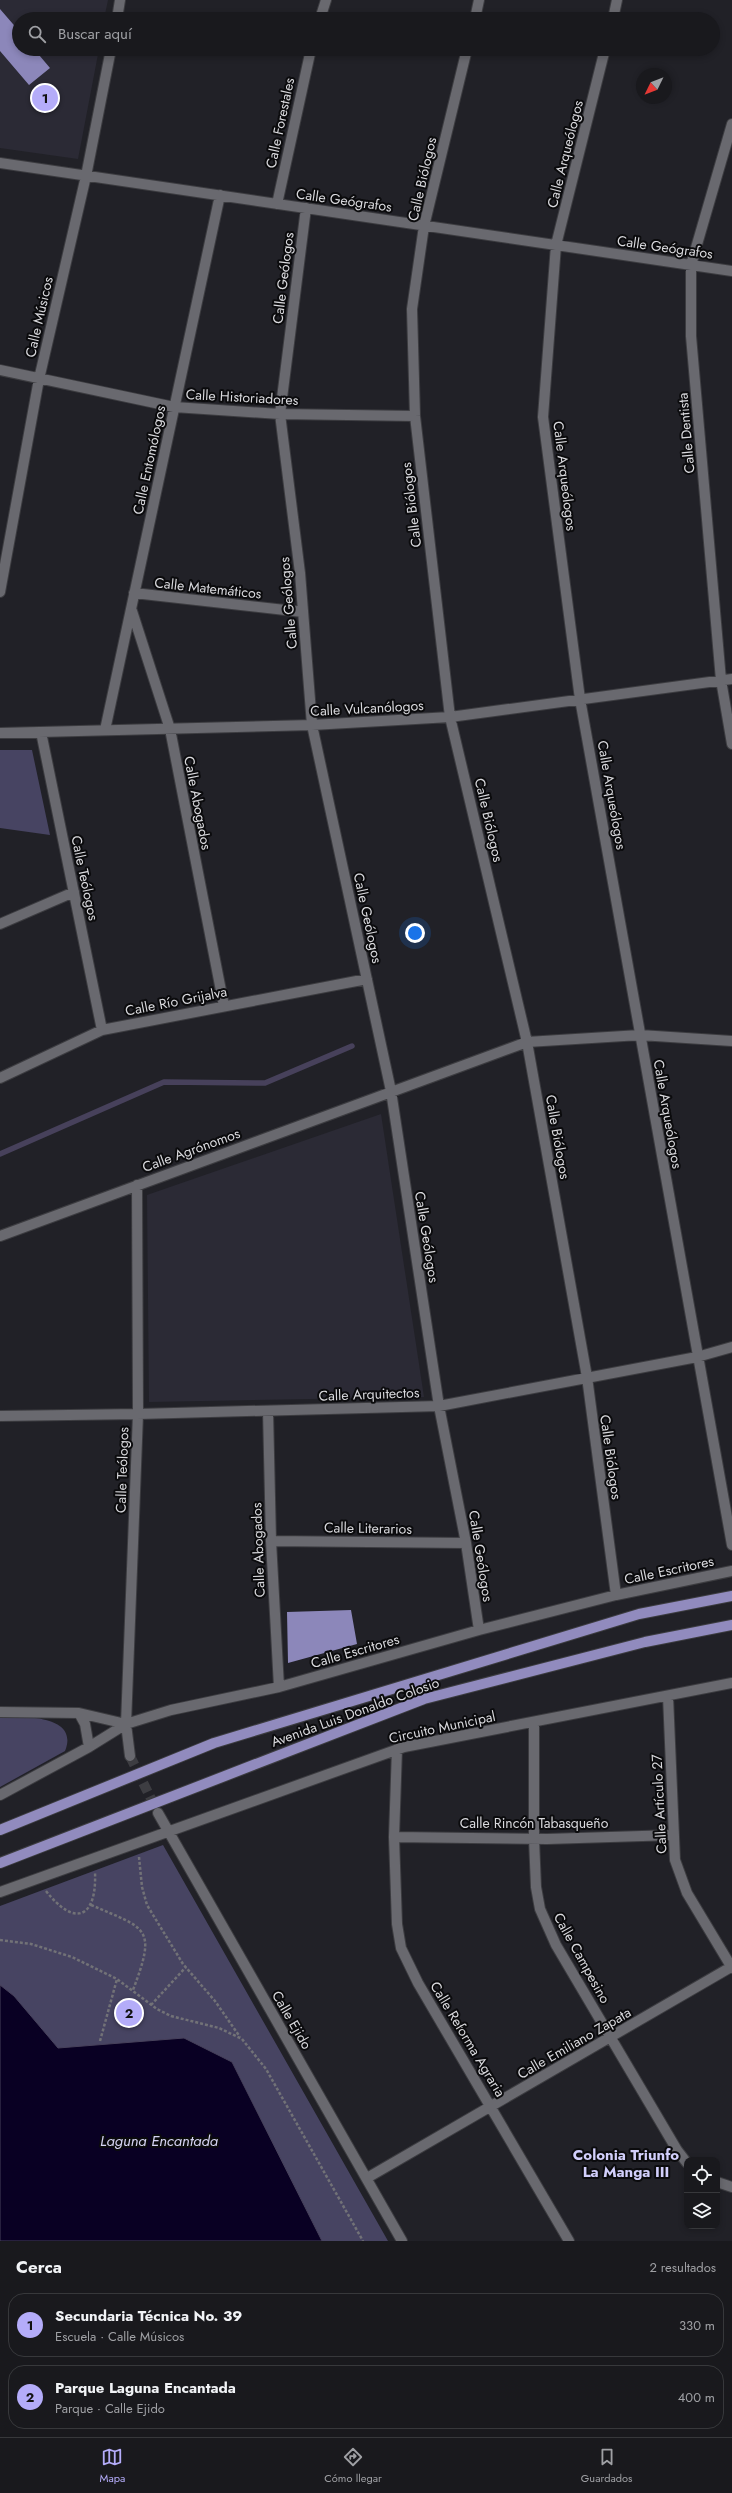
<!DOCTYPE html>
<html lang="es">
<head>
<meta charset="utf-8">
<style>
	body { margin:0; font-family:Jost,sans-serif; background:#222226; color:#f1f3f6 }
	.controls { position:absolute; right:12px; bottom:12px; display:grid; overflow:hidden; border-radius:8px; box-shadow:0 2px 6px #0003 }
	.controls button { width:36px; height:36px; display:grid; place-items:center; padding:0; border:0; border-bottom:1px solid #37383b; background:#19191d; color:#f1f3f6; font:20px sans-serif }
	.compass { position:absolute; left:636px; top:68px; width:36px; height:36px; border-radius:50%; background:#19191d; box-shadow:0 2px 6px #0003; rotate:227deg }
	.you { position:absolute; left:415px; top:933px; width:14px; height:14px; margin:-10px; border:3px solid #fff; border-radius:50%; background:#1a73e8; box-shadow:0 0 0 6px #1a73e833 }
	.badge { display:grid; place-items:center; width:26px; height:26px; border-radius:50%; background:#b4acf9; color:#111; font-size:13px; font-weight:700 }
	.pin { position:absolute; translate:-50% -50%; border:2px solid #fff; box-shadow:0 1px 4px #0006 }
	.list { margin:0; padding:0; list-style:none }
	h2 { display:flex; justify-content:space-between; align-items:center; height:52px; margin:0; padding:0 16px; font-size:17px }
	h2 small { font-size:13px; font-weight:400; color:#9fa0a4 }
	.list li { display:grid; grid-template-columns:26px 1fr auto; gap:12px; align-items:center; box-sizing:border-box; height:64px; margin:0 8px 8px; padding:0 8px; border:1px solid #37383b; border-radius:16px }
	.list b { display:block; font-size:15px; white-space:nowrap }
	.list p { margin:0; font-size:13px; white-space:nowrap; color:#9fa0a4 }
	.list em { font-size:13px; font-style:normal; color:#9fa0a4 }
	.icon { flex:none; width:22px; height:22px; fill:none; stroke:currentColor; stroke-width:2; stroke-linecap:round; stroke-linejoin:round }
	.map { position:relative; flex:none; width:732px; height:2241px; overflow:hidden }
	.search { position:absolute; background:#19191d; box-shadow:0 2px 6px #0003; left:12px; right:12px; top:12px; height:44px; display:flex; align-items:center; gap:10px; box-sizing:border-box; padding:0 14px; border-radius:22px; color:#9fa0a4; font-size:15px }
	.sheet { height:196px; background:#19191d }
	nav { display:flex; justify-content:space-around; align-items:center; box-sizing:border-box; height:56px; border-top:1px solid #37383b; background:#19191d; font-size:11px; color:#9fa0a4 }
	nav a { display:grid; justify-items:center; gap:2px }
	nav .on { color:#b4acf9 }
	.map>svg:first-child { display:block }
</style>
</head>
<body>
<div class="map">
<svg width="732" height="2241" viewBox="0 0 732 2241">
	<rect width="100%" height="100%" fill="#212127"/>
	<path fill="#2b2a35" d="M0 0H108L104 19H19V49H99L78 159 0 148Z
		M381 1114 424 1397 149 1402 147 1195Z"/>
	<path fill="#474462" d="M0 750H32L50 835 0 828Z
		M0 1716C21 1717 80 1714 65 1751L0 1787Z
		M163 1845 388 2241H0V1906Z"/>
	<path fill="#090023" stroke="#47415b" d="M0 1985 14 1996 58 2048 184 2038 232 2062 322 2241H0Z"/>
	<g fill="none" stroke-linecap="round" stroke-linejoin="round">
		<path stroke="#47415b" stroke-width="5.5" d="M0 1154 164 1082 265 1083 352 1046"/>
	</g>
	<path fill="#8c87ba" d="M0 9 19 31V49H34L50 68 29 85 0 51Z
		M351 1610 357 1644 288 1663 287 1612Z"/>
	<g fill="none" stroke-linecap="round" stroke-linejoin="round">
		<path stroke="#3d3d42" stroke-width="10" stroke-dasharray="10 5" stroke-linecap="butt" d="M130 1756 157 1811"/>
		<defs>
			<path id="minor" d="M117 19 120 0
				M320 19 326 0
				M475 19 479 0
				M613 19 617 0
				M467 49 424 226 412 309 415 416 450 717 527 1042 587 1377 616 1595
				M605 49 556 245 543 417 580 699 732 1545
				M732 124 691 265V336L721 680 732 744
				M0 163 732 271
				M277 204 311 49
				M306 208 280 414 300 573 312 725 391 1091 439 1406 466 1543 479 1630
				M0 370 174 407 280 414 415 416
				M0 592 39 379 86 176 111 49
				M134 593 303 612
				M132 611 170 729 224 1006
				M105 730 220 195
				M41 732 102 1030
				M0 733 312 725 450 717 732 679
				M0 924 74 892
				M0 1078 102 1030 367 979
				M0 1236 527 1042 640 1035 732 1041
				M268 1411 271 1541 279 1687
				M0 1416 138 1414 439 1406 697 1357 732 1347
				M271 1541 466 1543
				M668 1696 675 1860 687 1893 732 1968
				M0 1712 79 1713 126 1724
				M79 1713 85 1724 89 1747
				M534 1722V1839L536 1887 540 1909 556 1945 677 2150 687 2163
				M397 1749 394 1837 397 1924 401 1948 418 1983 569 2241
				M130 1756 126 1724 138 1414 137 1185
				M0 1795 89 1747 126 1724 171 1710 279 1687 479 1630 616 1595 732 1571
				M158 1813 402 2241
				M394 1837 547 1839 674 1835
				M0 1892 404 1747 732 1683
				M367 2178 731 1967
				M717 2182 732 2187"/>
			<path id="major" d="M0 1830 214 1743 639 1614 732 1596
				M0 1863 424 1699 645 1642 732 1625"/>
		</defs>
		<use href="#minor" stroke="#3c3c40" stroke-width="12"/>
		<use href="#major" stroke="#3c3c40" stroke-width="12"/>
		<path stroke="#727277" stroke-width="2.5" stroke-dasharray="3 2" stroke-linecap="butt" d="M139 1857 142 1887 147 1905 183 1964 215 2001 240 2037
			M46 1891C75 1928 97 1918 95 1872
			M91 1905C147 1929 157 1927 133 1990
			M0 1940 31 1944 72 1957 117 1979 157 2009 171 2016 219 2028 242 2039 266 2069 363 2241
			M151 2005 186 1967
			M100 2041 117 1979"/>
		<use href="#minor" stroke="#69696f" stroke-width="10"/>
		<use href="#major" stroke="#918bbe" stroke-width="10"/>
	</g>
	<g text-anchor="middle" stroke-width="4" stroke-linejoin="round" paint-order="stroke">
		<g font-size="14" fill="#d9d9dd" stroke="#0b0b0d">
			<text transform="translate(280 123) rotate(-78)" y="5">Calle Forestales</text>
			<text transform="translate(565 154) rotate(-76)" y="5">Calle Arqueólogos</text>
			<text transform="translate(422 179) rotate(-77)" y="5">Calle Biólogos</text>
			<text transform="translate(344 200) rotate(8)" y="5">Calle Geógrafos</text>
			<text transform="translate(665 247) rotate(8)" y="5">Calle Geógrafos</text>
			<text transform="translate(283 278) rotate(-83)" y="5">Calle Geólogos</text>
			<text transform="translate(39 317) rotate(-77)" y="5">Calle Músicos</text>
			<text transform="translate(242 397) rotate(3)" y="5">Calle Historiadores</text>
			<text transform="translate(686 433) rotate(-95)" y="5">Calle Dentista</text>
			<text transform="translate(149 460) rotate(-78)" y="5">Calle Entomólogos</text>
			<text transform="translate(565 476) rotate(83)" y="5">Calle Arqueólogos</text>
			<text transform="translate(411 505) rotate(-97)" y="5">Calle Biólogos</text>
			<text transform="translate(208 588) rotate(6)" y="5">Calle Matemáticos</text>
			<text transform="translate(288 603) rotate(-95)" y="5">Calle Geólogos</text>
			<text transform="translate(367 708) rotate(-3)" y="5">Calle Vulcanólogos</text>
			<text transform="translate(612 795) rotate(80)" y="5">Calle Arqueólogos</text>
			<text transform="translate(198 803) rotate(79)" y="5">Calle Abogados</text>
			<text transform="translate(489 820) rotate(77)" y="5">Calle Biólogos</text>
			<text transform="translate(85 878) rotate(78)" y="5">Calle Teólogos</text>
			<text transform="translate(368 918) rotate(78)" y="5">Calle Geólogos</text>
			<text transform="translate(176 1001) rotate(-11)" y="5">Calle Río Grijalva</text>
			<text transform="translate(668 1114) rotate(80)" y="5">Calle Arqueólogos</text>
			<text transform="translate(558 1137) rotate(80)" y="5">Calle Biólogos</text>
			<text transform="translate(191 1150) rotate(-20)" y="5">Calle Agrónomos</text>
			<text transform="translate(427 1237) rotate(81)" y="5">Calle Geólogos</text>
			<text transform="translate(369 1394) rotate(-2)" y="5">Calle Arquitectos</text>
			<text transform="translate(611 1457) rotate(82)" y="5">Calle Biólogos</text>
			<text transform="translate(122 1470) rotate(-88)" y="5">Calle Teólogos</text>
			<text transform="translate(368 1528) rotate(1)" y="5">Calle Literarios</text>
			<text transform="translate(258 1550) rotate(-92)" y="5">Calle Abogados</text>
			<text transform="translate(481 1556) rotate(81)" y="5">Calle Geólogos</text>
			<text transform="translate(669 1570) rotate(-12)" y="5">Calle Escritores</text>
			<text transform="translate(355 1651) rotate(-16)" y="5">Calle Escritores</text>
			<text transform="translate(355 1712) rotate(-20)" y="5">Avenida Luis Donaldo Colosio</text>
			<text transform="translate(442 1727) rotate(-12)" y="5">Circuito Municipal</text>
			<text transform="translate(659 1804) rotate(-93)" y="5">Calle Artículo 27</text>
			<text x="534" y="1828">Calle Rincón Tabasqueño</text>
			<text transform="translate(582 1958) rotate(61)" y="5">Calle Campesino</text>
			<text transform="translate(292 2020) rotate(60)" y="5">Calle Ejido</text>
			<text transform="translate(468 2039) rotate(59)" y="5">Calle Reforma Agraria</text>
			<text transform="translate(574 2043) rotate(-30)" y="5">Calle Emiliano Zapata</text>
		</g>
		<g font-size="15" font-style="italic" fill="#d6d4f3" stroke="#0b0b0d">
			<text x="159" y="2146">Laguna Encantada</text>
		</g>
		<g font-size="15" font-weight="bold" fill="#d2cffb" stroke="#0b0b0d">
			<text x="626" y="2160">Colonia Triunfo<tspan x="626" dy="17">La Manga III</tspan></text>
		</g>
	</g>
</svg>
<div class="controls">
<button><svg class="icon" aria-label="locate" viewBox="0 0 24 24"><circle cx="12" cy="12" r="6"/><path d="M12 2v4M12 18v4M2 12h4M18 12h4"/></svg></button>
<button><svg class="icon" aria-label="layers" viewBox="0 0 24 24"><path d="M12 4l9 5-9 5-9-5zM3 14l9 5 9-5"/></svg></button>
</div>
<svg class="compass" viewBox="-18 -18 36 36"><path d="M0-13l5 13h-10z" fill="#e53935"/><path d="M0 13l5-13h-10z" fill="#9fa0a4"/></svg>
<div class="you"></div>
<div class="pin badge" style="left:45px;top:98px">1</div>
<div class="pin badge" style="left:129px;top:2013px">2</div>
<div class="search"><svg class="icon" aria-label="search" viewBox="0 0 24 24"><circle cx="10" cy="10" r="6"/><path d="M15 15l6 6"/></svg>Buscar aquí</div>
</div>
<section class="sheet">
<h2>Cerca<small>2 resultados</small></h2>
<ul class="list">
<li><span class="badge">1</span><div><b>Secundaria Técnica No. 39</b><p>Escuela · Calle Músicos</p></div><em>330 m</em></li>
<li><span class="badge">2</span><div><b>Parque Laguna Encantada</b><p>Parque · Calle Ejido</p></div><em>400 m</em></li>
</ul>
</section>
<nav>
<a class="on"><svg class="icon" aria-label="map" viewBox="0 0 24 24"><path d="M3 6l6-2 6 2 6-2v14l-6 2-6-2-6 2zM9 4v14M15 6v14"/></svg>Mapa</a>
<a><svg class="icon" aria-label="directions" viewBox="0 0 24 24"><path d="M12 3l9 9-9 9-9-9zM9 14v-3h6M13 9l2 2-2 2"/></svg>Cómo llegar</a>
<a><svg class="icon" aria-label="saved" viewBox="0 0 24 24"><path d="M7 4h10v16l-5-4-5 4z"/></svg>Guardados</a>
</nav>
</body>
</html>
